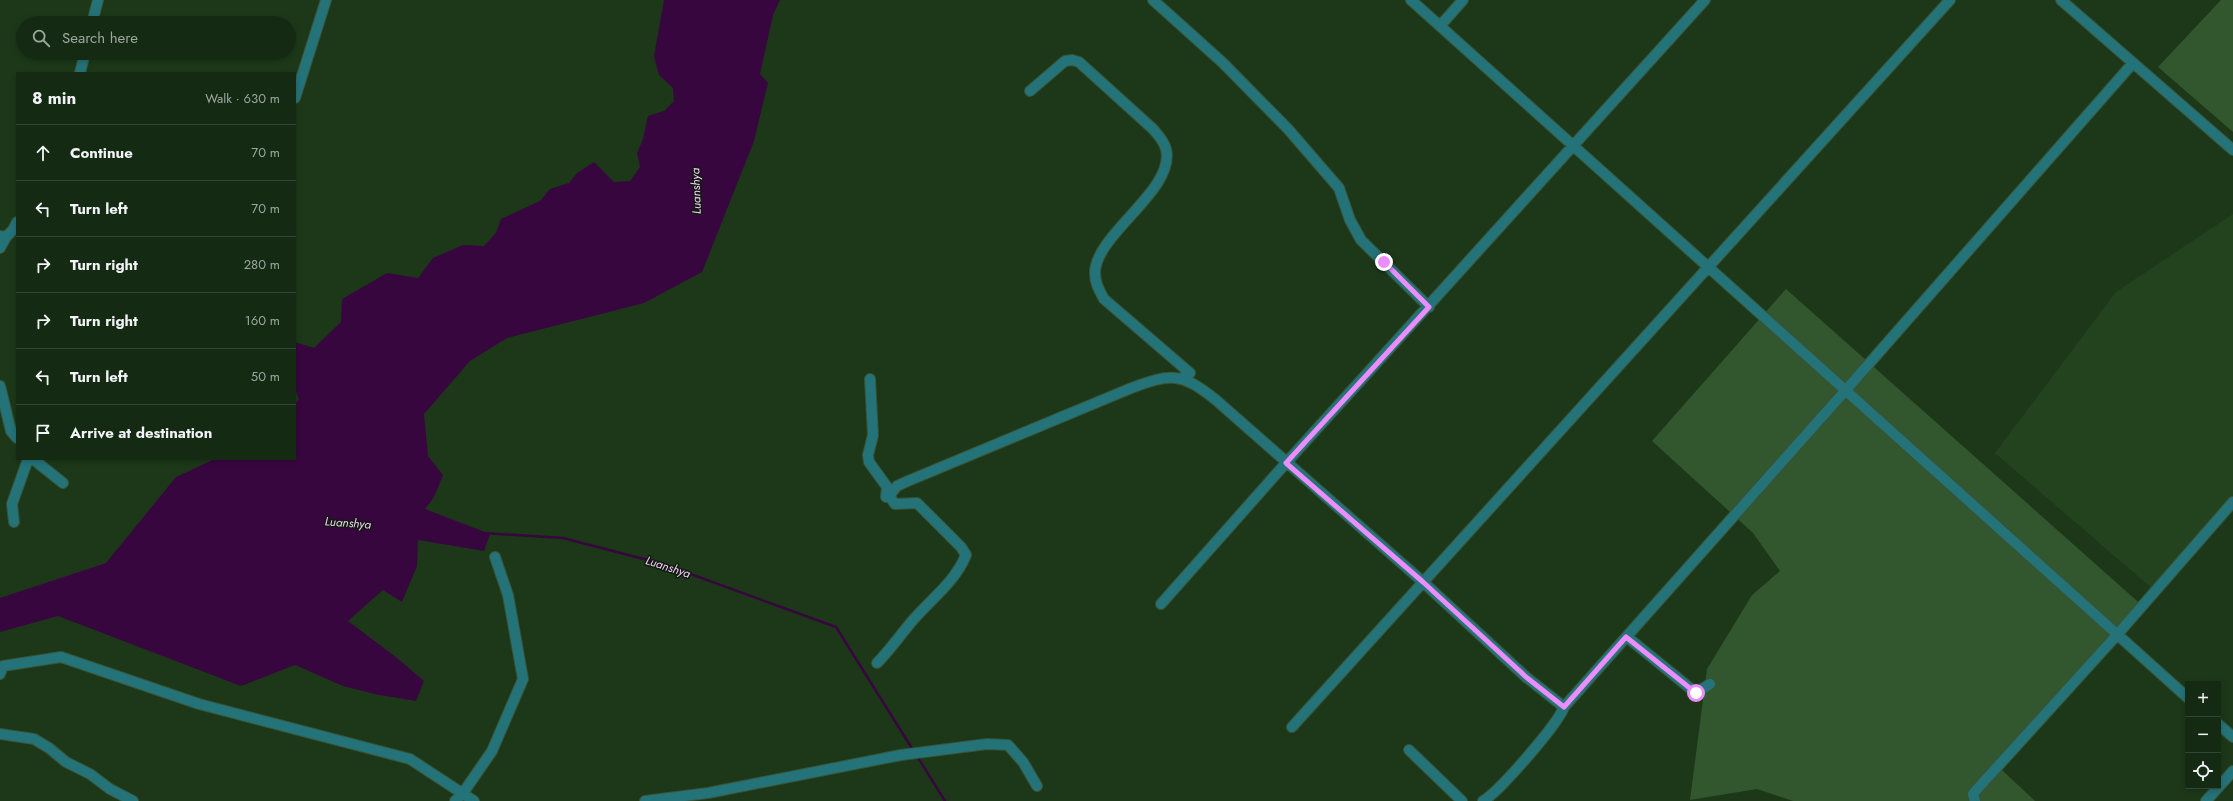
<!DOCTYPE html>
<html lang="en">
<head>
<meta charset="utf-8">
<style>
	body { margin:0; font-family:Jost,sans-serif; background:#1e321c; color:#f1f3f6 }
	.controls { position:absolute; right:12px; bottom:12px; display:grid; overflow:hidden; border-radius:0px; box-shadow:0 2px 6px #0003 }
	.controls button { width:36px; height:36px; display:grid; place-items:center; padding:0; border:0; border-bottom:1px solid #344633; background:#152a13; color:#f1f3f6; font:20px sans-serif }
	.stop { position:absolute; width:12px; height:12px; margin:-9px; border:3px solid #eb8dfb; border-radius:50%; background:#fff }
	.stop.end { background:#eb8dfb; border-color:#fff; box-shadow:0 1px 4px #0008 }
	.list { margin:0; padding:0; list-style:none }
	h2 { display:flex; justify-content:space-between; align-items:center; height:52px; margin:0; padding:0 16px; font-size:17px }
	h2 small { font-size:13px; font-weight:400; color:#9da7a0 }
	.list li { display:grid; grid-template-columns:26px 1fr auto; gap:12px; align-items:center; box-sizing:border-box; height:56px; padding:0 16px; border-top:1px solid #344633 }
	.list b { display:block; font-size:15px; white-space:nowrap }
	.list em { font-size:13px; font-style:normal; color:#9da7a0 }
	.icon { flex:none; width:22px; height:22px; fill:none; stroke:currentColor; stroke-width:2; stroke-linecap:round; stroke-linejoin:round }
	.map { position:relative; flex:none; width:2233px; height:801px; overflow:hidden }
	.search { position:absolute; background:#152a13; box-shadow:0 2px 6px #0003; left:16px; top:16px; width:280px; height:44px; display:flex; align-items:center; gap:10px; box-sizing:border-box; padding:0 14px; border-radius:22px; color:#9da7a0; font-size:15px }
	.panel { position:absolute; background:#152a13; box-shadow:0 2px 6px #0003; left:16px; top:72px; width:280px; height:388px; border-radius:0px }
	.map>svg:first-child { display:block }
</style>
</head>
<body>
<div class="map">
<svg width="2233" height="801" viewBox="0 0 2233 801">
	<rect width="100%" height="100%" fill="#1c3819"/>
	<path fill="#23431f" d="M2233 214V504L2155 591 1995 453 2116 292Z"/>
	<path fill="#32562d" d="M2221 0H2233V132L2158 67Z
		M1786 289 2145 608 2002 770 2035 801H1793L1757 789 1690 800 1707 669 1752 595 1780 571 1753 533 1652 441Z"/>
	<path fill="#37063e" d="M664 0H780L773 15 760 74 768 83 754 141 702 272 644 303 507 338 470 361 424 414 428 456 443 475 434 497 425 509 490 534 484 551 418 540 417 566 402 602 383 590 348 621 397 658 424 681 416 701 379 695 343 686 295 665 241 686 58 616 0 632V598L106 563 176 477 215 459H295V403L299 400 295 389V342L314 348 341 322 342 299 387 273 418 278 433 258 463 245 484 246 496 233 501 219 540 201 550 189 569 183 577 173 594 162 614 182 630 181 640 167 637 153 643 139 648 116 664 111 674 101 673 88 659 75 654 56Z"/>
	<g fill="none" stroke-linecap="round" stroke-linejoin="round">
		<path stroke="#37063e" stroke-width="2.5" d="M484 533 563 538 663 564 836 627 913 750
			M917 756 945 801"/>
		<defs>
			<path id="street" d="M1153 0 1222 62 1288 129 1339 188 1350 220 1361 240 1429 307
				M1411 0 2188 698
				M2061 0 2233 150
				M92 23 98 0
				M1440 26 1463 0
				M80 73 85 53
				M1030 91 1065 61 1072 60 1079 62 1153 129C1158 135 1164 141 1166 149 1176 190 1095 234 1095 273 1095 283 1099 290 1104 299L1190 373 1182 378
				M295 98 326 0
				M0 236 6 237 13 230 17 222
				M0 248 6 237
				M870 379 873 435 868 455 869 462 887 487 886 497 889 496 895 504 917 503 961 547 966 555C955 582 932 598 913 620 901 634 890 650 877 663
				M0 386 11 431 17 438
				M33 459 63 483
				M889 496 897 486 908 481 1129 389C1171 373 1181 372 1216 400L1423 582 1526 677 1564 707 1845 391 2133 63
				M14 522 12 504 28 459
				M1161 604 1286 463 1705 0
				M1627 637 1696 693 1710 684
				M0 674 3 666 61 657 199 704 410 759 474 801
				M2218 724 2233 737
				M1292 727 1950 0
				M0 734 34 739 49 748 66 762 90 774 110 789 133 801
				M1409 750 1462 801
				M455 801 463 793 492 751 523 679 508 595 495 557
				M645 801 708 793 901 755 987 744 1008 745 1023 762 1037 786
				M1483 801C1499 792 1558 724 1564 707
				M1975 801 1973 794 1979 787 2116 636 2233 502
				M2206 801 2233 771"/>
		</defs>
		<use href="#street" stroke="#395336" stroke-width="12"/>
		<use href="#street" stroke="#247379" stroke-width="10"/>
	</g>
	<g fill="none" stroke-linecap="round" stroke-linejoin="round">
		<path stroke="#eb8dfb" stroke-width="5" d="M1384 262 1429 307 1286 463 1423 582 1526 677 1564 707 1626 637 1696 693"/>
	</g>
	<g text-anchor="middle" stroke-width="3" stroke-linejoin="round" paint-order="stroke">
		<g font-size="12" font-style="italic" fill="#f6cafd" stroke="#101c0e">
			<text transform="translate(696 191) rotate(-92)" y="4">Luanshya</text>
			<text transform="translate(348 523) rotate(4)" y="4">Luanshya</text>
			<text transform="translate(668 567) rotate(18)" y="4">Luanshya</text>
		</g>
	</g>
</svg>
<div class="controls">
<button>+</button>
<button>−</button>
<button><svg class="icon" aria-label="locate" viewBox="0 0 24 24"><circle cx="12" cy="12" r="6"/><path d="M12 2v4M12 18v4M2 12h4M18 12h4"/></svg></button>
</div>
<div class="stop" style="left:1696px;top:693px"></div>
<div class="stop end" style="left:1384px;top:262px"></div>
<div class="search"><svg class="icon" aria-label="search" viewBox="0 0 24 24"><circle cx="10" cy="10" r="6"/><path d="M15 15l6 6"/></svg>Search here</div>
<section class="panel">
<h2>8 min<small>Walk · 630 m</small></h2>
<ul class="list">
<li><svg class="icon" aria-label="ahead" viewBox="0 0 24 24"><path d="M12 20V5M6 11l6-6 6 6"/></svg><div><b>Continue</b></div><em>70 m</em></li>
<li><svg class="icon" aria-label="left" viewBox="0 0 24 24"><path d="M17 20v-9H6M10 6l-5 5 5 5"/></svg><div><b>Turn left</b></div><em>70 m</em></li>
<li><svg class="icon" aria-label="right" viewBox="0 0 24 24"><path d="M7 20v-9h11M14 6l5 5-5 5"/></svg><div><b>Turn right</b></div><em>280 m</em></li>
<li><svg class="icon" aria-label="right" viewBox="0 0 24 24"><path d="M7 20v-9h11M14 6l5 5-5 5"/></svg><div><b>Turn right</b></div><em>160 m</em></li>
<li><svg class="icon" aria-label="left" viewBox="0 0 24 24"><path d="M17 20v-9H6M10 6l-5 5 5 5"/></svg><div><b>Turn left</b></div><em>50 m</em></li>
<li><svg class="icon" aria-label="arrive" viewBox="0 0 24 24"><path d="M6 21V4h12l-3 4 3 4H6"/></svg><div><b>Arrive at destination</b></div></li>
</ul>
</section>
</div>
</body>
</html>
